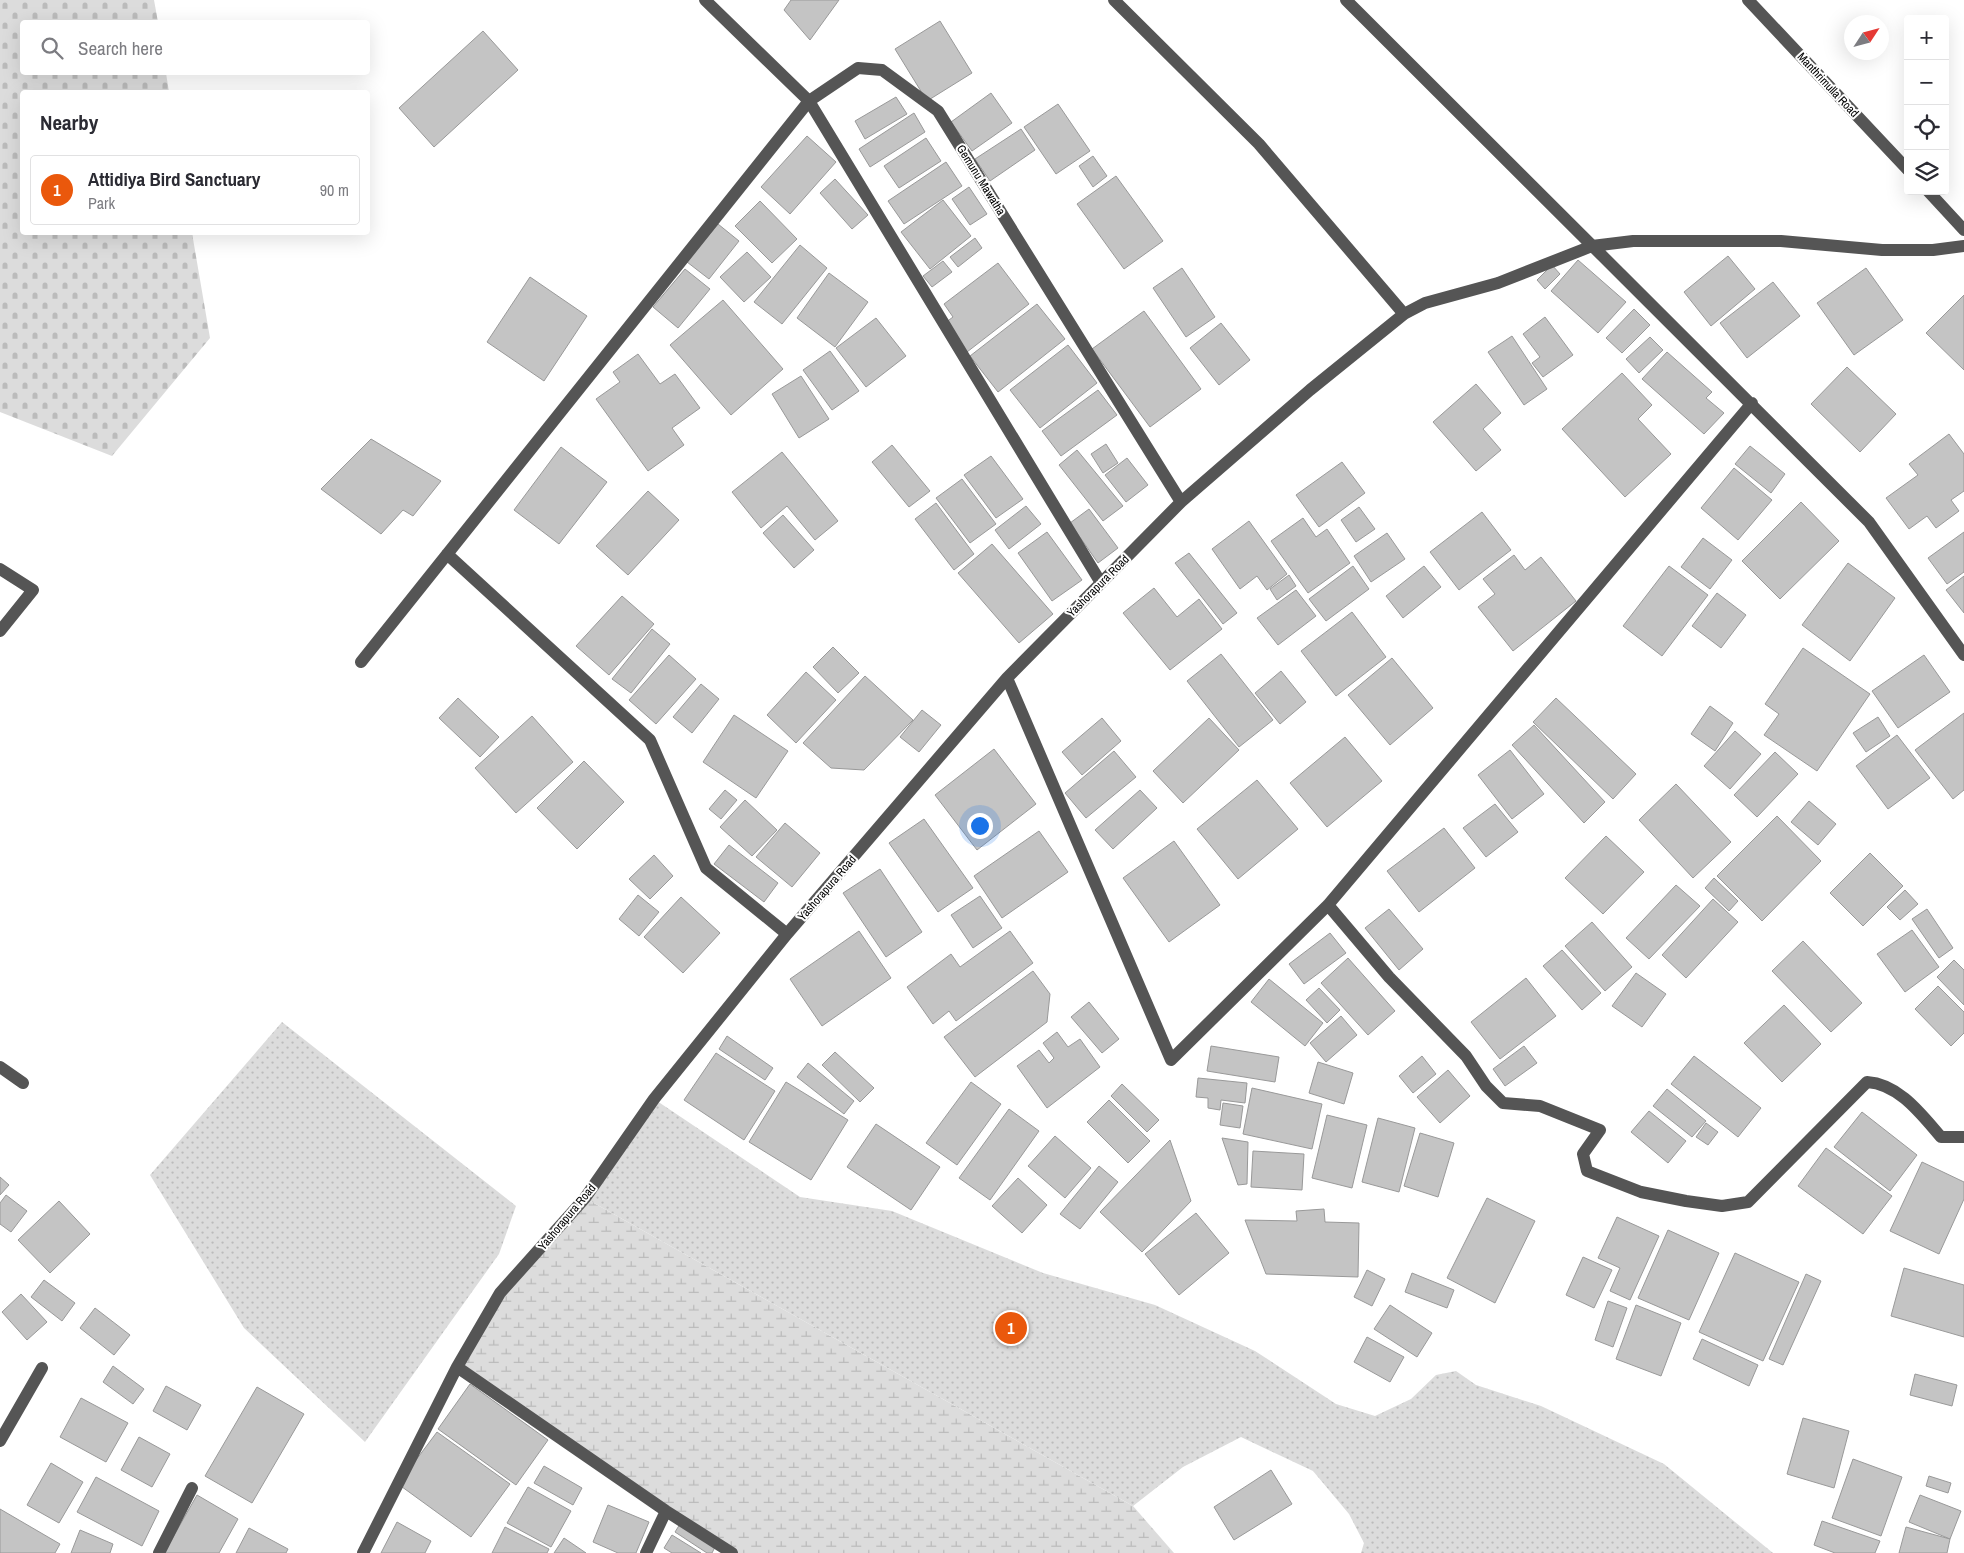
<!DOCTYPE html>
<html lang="en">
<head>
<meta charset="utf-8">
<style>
	body { margin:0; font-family:"Archivo Narrow",sans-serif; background:#f2f2f3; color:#2b2b33 }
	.controls { position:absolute; right:15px; top:15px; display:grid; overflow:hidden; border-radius:5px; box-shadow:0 5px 20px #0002 }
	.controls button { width:45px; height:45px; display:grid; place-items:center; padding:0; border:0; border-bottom:1px solid #e1e1e2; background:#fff; color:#2b2b33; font:25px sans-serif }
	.compass { position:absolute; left:1844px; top:15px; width:45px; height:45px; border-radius:50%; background:#fff; box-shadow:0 5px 20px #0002; rotate:54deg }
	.you { position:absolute; left:979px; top:825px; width:18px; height:18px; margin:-12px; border:4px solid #fff; border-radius:50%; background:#1a73e8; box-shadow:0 0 0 8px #1a73e833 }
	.badge { display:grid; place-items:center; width:32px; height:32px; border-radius:50%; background:#ea580c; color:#fff; font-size:16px; font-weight:700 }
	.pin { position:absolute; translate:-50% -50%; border:2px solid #fff; box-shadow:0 1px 5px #0006 }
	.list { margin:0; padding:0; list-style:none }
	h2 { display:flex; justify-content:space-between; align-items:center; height:65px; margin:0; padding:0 20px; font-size:21px }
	h2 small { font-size:16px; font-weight:400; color:#7c7c81 }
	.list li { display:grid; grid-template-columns:32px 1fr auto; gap:15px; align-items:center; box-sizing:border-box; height:70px; margin:0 10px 10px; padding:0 10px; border:1px solid #e1e1e2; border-radius:5px }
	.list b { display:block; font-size:19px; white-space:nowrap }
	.list p { margin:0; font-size:16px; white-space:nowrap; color:#7c7c81 }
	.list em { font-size:16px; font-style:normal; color:#7c7c81 }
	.icon { flex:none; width:28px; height:28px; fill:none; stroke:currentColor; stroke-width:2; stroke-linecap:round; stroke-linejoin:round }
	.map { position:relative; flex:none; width:1964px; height:1553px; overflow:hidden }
	.search { position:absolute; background:#fff; box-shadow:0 5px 20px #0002; left:20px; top:20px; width:350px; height:55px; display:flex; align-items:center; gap:12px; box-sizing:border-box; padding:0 18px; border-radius:5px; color:#7c7c81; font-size:19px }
	.panel { position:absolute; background:#fff; box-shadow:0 5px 20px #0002; left:20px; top:90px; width:350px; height:145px; border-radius:5px }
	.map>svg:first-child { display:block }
</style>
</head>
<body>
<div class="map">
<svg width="1964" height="1553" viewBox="0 0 1964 1553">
	<defs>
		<pattern id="wetland-marsh" width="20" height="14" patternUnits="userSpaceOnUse" patternTransform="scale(1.25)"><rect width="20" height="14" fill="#dcdcdc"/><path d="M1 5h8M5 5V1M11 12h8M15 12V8" fill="none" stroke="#bbb"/></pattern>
		<pattern id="cemetery-stones" width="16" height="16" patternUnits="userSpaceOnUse" patternTransform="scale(1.25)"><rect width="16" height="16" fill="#dcdcdc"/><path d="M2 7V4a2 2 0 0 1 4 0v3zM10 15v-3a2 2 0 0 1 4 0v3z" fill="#bbb"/></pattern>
		<pattern id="park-dots" width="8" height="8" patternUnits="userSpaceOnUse" patternTransform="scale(1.25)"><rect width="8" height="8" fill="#dcdcdc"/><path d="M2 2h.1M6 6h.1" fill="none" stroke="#bbb" stroke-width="1.8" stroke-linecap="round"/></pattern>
	</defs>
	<rect width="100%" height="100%" fill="#fff"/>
	<path fill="url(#wetland-marsh)" d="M585 1198 1133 1506 1174 1553H732L457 1367 500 1293Z"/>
	<path fill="url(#cemetery-stones)" d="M0 0H154L158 22H22V72L166 73 169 92H22V232L192 233 210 338 112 456 0 412Z"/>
	<path fill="url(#park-dots)" d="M282 1022 516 1206 499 1254 365 1442 244 1328 150 1175Z
		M654 1099 800 1197 892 1211 1043 1273 1155 1305 1255 1351 1336 1404 1375 1416 1411 1399 1436 1375 1456 1371 1476 1385 1541 1406 1664 1464 1773 1553H1361L1364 1543 1349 1514 1313 1471 1241 1437 1183 1467 1133 1506 585 1198Z"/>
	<path fill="#c4c4c4" stroke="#999" d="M791 0H839L810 40 784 10Z
		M940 21 972 73 927 101 895 49Z
		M483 31 518 70 434 147 399 108Z
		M991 93 1012 123 972 151 951 122Z
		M896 97 907 114 865 139 855 121Z
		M1058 104 1090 151 1056 174 1024 127Z
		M914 113 925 132 870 167 859 149Z
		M1021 129 1035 150 990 181 975 159Z
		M807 136 836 162 790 214 761 187Z
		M926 138 941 161 899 188 884 166Z
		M1093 156 1107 176 1093 187 1079 166Z
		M946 162 962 186 904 224 888 201Z
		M1116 176 1163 241 1124 269 1077 204Z
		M835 179 868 215 852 229 820 193Z
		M969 187 987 214 970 225 952 199Z
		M943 200 971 236 930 269 901 232Z
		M760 201 797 239 772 263 735 226Z
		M718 224 739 241 709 279 687 262Z
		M975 238 982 248 958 267 950 257Z
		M800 245 827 268 782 324 754 302Z
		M747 252 771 277 744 302 720 277Z
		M1728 256 1755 289 1711 326 1684 292Z
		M1578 260 1626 302 1598 333 1551 291Z
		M943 261 952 272 932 287 923 276Z
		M998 263 1029 304 967 352 945 323 953 317 944 304Z
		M1552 265 1560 274 1545 289 1537 280Z
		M1182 268 1215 317 1186 337 1153 288Z
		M1866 268 1903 320 1854 355 1817 303Z
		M685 269 710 289 678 328 653 307Z
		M829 273 868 302 835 347 797 318Z
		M530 277 587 316 544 381 487 342Z
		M1773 282 1800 316 1747 358 1720 323Z
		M1964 295V370L1926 333Z
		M723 300 783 369 731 415 670 345Z
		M1037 304 1065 339 998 392 970 356Z
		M1634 309 1650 325 1622 353 1606 338Z
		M1144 311 1201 389 1150 427 1092 349Z
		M1545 317 1573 355 1543 377 1532 363 1540 357 1523 334Z
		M876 318 906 356 866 387 836 348Z
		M1221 323 1250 360 1219 385 1190 348Z
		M1512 336 1547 389 1524 405 1488 352Z
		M1650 337 1663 350 1639 373 1626 359Z
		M1068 345 1097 383 1040 428 1010 390Z
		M830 351 859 391 832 410 803 370Z
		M1667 352 1712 392 1706 398 1724 413 1704 434 1642 379Z
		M638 354 660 384 675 374 700 408 672 428 684 445 648 471 596 399 620 382 613 372Z
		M1847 367 1896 414 1860 452 1811 404Z
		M1622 373 1652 405 1638 419 1671 454 1625 497 1562 429Z
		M801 376 829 419 799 438 772 394Z
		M1476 384 1501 413 1483 429 1501 450 1476 471 1433 422Z
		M1098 390 1117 415 1061 456 1042 431Z
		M1949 434 1964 454V491L1951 500 1959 511 1936 528 1927 516 1909 529 1886 498 1918 475 1909 464Z
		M371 439 441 481 413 516 403 510 381 534 321 489Z
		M1106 444 1118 463 1103 473 1091 454Z
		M892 445 930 491 909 507 872 462Z
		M1750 446 1785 474 1771 493 1735 464Z
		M561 447 607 482 559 544 514 510Z
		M1077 450 1123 506 1103 521 1059 465Z
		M782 452 838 521 815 540 787 506 761 528 732 492Z
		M991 456 1023 499 996 518 964 475Z
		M1127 458 1148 485 1126 502 1105 475Z
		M1342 462 1365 493 1319 527 1296 495Z
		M1734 468 1772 500 1738 540 1701 508Z
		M962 479 996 524 970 543 936 498Z
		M648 491 679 520 628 575 596 546Z
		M1801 502 1839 541 1780 599 1742 561Z
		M936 503 974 554 954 570 915 519Z
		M1026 506 1041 524 1009 549 995 530Z
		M1359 507 1375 529 1356 542 1341 520Z
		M1089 509 1118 548 1098 563 1070 523Z
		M1482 512 1511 550 1459 590 1430 552Z
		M783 515 814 550 794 568 763 533Z
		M1303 518 1316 537 1327 529 1350 563 1308 593 1271 541Z
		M1249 521 1287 574 1267 590 1257 576 1240 589 1212 549Z
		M1047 532 1082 580 1052 601 1018 553Z
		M1964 532V572L1947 584 1928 558Z
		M1387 533 1405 559 1371 582 1354 556Z
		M1703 538 1732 560 1710 589 1681 567Z
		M992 544 1053 614 1019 643 958 573Z
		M1189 553 1237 613 1223 624 1175 563Z
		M1514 555 1525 570 1541 557 1576 601 1513 651 1478 607 1495 594 1483 579Z
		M1848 563 1895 598 1850 661 1802 625Z
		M1353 566 1369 589 1326 621 1309 599Z
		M1424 566 1441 587 1403 618 1386 596Z
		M1669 566 1708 595 1662 656 1623 626Z
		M1289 575 1296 586 1277 600 1270 589Z
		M1964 576V613L1946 590Z
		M1154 588 1177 617 1199 599 1222 629 1170 670 1123 613Z
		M1296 590 1316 616 1278 645 1257 618Z
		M1717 593 1746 615 1721 648 1692 626Z
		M622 596 654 624 609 675 576 646Z
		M1352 612 1386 657 1336 696 1301 651Z
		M652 629 670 644 631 693 612 679Z
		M833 647 859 673 838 693 813 667Z
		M1803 648 1870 694 1817 771 1764 735 1779 714 1765 704Z
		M1221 654 1273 720 1239 747 1187 681Z
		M669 655 696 679 656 724 629 700Z
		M1924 655 1950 692 1898 728 1872 691Z
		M1392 658 1433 708 1390 745 1348 695Z
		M1281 671 1306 702 1280 724 1255 693Z
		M806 672 836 700 796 743 767 715Z
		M865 676 913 720 864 770 831 768 803 743Z
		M701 684 719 699 692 733 673 717Z
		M458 698 499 737 480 757 439 718Z
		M1556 698 1636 774 1613 799 1533 722Z
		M1710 706 1733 723 1715 751 1691 734Z
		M922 710 941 725 919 752 900 737Z
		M1964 713V790L1953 799 1915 750Z
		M734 715 788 751 756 798 703 762Z
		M532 716 573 762 516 813 475 768Z
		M1878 717 1890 736 1866 752 1853 733Z
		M1102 718 1121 741 1082 775 1062 752Z
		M1209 718 1239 750 1183 803 1153 771Z
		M1534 725 1605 802 1584 823 1512 745Z
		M1735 731 1761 754 1730 789 1704 766Z
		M1897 735 1930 778 1888 809 1856 766Z
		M1345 737 1382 781 1327 827 1290 783Z
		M994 749 1036 804 977 850 935 795Z
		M1510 750 1544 794 1512 819 1478 775Z
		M1114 751 1136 777 1086 818 1065 793Z
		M1775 752 1798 774 1757 817 1734 795Z
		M584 761 624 802 577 849 537 808Z
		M1257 780 1298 829 1238 879 1197 829Z
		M1676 784 1731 842 1693 878 1639 820Z
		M725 790 737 800 721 819 709 809Z
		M1140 790 1157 808 1113 849 1095 830Z
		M745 800 777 830 752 856 720 827Z
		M1809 801 1836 824 1818 845 1791 822Z
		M1495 804 1518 832 1486 857 1463 828Z
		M1777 816 1821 861 1762 921 1717 876Z
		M924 819 973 888 938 912 889 843Z
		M785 823 820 853 792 887 756 857Z
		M1444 828 1475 868 1419 912 1387 871Z
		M1039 831 1068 872 1002 918 974 876Z
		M1606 836 1644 872 1603 914 1565 878Z
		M1174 841 1220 905 1169 942 1123 878Z
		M729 845 778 883 764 902 714 864Z
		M1870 853 1903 886 1863 926 1830 893Z
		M654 855 673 876 650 899 629 879Z
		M880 869 922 932 886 957 843 893Z
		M1714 878 1738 901 1729 911 1705 888Z
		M1676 885 1700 906 1649 959 1626 938Z
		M1905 890 1918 904 1900 920 1887 907Z
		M638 895 659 912 639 936 619 919Z
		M980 896 1002 928 973 948 951 915Z
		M681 897 720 933 683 973 644 937Z
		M1713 899 1738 922 1686 978 1662 955Z
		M1389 909 1423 949 1399 970 1365 928Z
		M1927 909 1953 948 1939 958 1912 919Z
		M1592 922 1632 967 1605 991 1565 946Z
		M1912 930 1939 967 1905 992 1877 954Z
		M859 931 891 978 822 1026 790 979Z
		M1010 931 1033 963 956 1021 949 1011 933 1024 907 987 951 954 960 967Z
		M1330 933 1346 953 1304 984 1289 964Z
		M1803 941 1862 1003 1831 1032 1772 971Z
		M1562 950 1601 993 1582 1010 1543 966Z
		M1348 958 1395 1011 1368 1035 1321 983Z
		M1954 960 1964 970V1005L1937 977Z
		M1033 971 1050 994 1047 1022 975 1077 944 1037Z
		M1636 973 1666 994 1642 1027 1612 1006Z
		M1526 978 1556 1016 1500 1059 1471 1022Z
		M1269 979 1323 1023 1305 1046 1251 1002Z
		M1938 986 1964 1012V1033L1951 1046 1915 1009Z
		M1319 988 1340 1010 1327 1023 1306 1000Z
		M1089 1002 1119 1039 1102 1053 1071 1017Z
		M1784 1005 1821 1044 1782 1082 1744 1043Z
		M1341 1016 1357 1035 1326 1062 1310 1043Z
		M1057 1032 1068 1047 1080 1039 1100 1067 1047 1108 1017 1066 1039 1050 1049 1063 1054 1058 1043 1043Z
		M727 1036 773 1068 765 1080 719 1049Z
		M1211 1046 1279 1057 1275 1082 1207 1071Z
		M1524 1046 1537 1063 1505 1086 1493 1069Z
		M835 1052 874 1088 860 1102 822 1065Z
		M716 1053 775 1091 744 1140 684 1100Z
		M1422 1056 1436 1074 1413 1093 1399 1076Z
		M1694 1056 1761 1108 1738 1137 1671 1084Z
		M1318 1062 1353 1073 1344 1104 1309 1093Z
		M808 1063 854 1101 844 1114 797 1077Z
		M1448 1070 1470 1096 1440 1123 1417 1097Z
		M1198 1078 1247 1083 1245 1103 1221 1100 1220 1110 1208 1108V1098L1196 1097Z
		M786 1082 848 1120 811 1180 749 1142Z
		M971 1082 1001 1104 957 1165 926 1143Z
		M1122 1084 1159 1120 1147 1132 1111 1096Z
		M1252 1088 1322 1104 1312 1149 1243 1134Z
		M1667 1089 1706 1121 1692 1137 1653 1106Z
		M1109 1100 1150 1141 1128 1163 1087 1122Z
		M1223 1103 1243 1106 1240 1128 1220 1125Z
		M1009 1109 1039 1131 990 1200 959 1178Z
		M1649 1111 1686 1141 1668 1163 1631 1132Z
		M1862 1112 1917 1155 1890 1191 1834 1147Z
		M1327 1115 1367 1125 1352 1188 1312 1178Z
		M1378 1118 1415 1128 1399 1192 1362 1182Z
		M1706 1123 1718 1132 1708 1145 1696 1137Z
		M876 1124 940 1167 911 1210 847 1167Z
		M1420 1133 1454 1143 1438 1197 1404 1186Z
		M1055 1136 1091 1168 1065 1198 1028 1166Z
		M1222 1138 1248 1142 1247 1184 1238 1185Z
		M1170 1140 1191 1201 1142 1252 1100 1212Z
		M1826 1148 1892 1196 1863 1234 1798 1186Z
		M1253 1151 1304 1154 1302 1190 1251 1187Z
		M1922 1162 1964 1182V1199L1939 1254 1890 1231Z
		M1099 1166 1118 1182 1080 1229 1060 1214Z
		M0 1177 9 1185 0 1195Z
		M1018 1178 1047 1205 1022 1233 992 1206Z
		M6 1195 27 1211 11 1232 0 1224V1203Z
		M1487 1198 1535 1221 1495 1303 1447 1278Z
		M59 1201 90 1234 50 1273 18 1240Z
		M1324 1209 1325 1222 1359 1223 1358 1277 1266 1274 1245 1220 1297 1221 1296 1211Z
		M1196 1213 1229 1253 1179 1295 1145 1254Z
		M1617 1217 1659 1236 1630 1300 1610 1291 1620 1268 1598 1258Z
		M1668 1230 1719 1253 1689 1320 1638 1298Z
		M1735 1253 1799 1282 1763 1361 1699 1332Z
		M1583 1257 1612 1270 1594 1308 1566 1295Z
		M1904 1268 1964 1285V1337L1891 1316Z
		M1367 1270 1385 1279 1372 1306 1354 1297Z
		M1412 1273 1454 1290 1447 1308 1405 1292Z
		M1806 1274 1821 1281 1783 1365 1769 1359Z
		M44 1280 75 1303 62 1321 31 1297Z
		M21 1294 47 1322 27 1340 2 1312Z
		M1608 1301 1627 1308 1613 1347 1595 1340Z
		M1390 1305 1432 1333 1417 1357 1374 1329Z
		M1636 1305 1681 1323 1661 1376 1616 1359Z
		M95 1308 130 1335 114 1355 80 1328Z
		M1367 1337 1404 1357 1390 1382 1354 1362Z
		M1702 1339 1758 1365 1749 1386 1693 1359Z
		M113 1366 144 1389 133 1404 103 1382Z
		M1915 1374 1957 1385 1952 1406 1910 1395Z
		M470 1384 548 1440 516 1485 438 1429Z
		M166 1386 201 1405 187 1430 153 1411Z
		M257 1387 304 1414 252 1503 205 1476Z
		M81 1398 128 1423 106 1462 60 1437Z
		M1803 1418 1849 1431 1834 1488 1787 1474Z
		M437 1432 510 1484 471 1537 398 1484Z
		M139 1437 170 1454 152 1487 121 1470Z
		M1853 1459 1902 1477 1881 1536 1832 1518Z
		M51 1463 83 1482 59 1523 27 1505Z
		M544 1466 582 1488 573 1505 534 1483Z
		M1271 1470 1292 1504 1234 1540 1214 1507Z
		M1929 1476 1951 1483 1948 1493 1926 1486Z
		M96 1477 159 1511 142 1546 77 1512Z
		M528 1487 571 1511 551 1547 507 1523Z
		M197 1495 238 1519 219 1553H164Z
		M1920 1495 1961 1511 1950 1539 1909 1522Z
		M608 1505 649 1522 636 1553H618L593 1542Z
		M0 1509 60 1544 55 1553H0Z
		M1822 1521 1880 1541 1875 1553H1835L1814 1545Z
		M397 1522 431 1541 425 1553H381Z
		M680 1524 715 1547 712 1553H707L675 1532Z
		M505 1527 549 1549 547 1553H492Z
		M1906 1527 1950 1539 1947 1553H1899Z
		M249 1528 288 1549 286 1553H236Z
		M80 1530 113 1544 110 1553H71Z
		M672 1535 701 1553H672L664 1548Z
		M564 1538 586 1553H554Z"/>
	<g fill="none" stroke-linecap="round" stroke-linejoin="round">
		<path stroke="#555" stroke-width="12" d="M705 0 809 101 858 68 882 70 938 111 1181 502
			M1114 0 1259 144 1404 314 1425 303 1498 283 1592 246 1633 241H1781L1882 250H1933L1964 246
			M1346 0 1869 522 1964 655
			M1748 0 1908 170
			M1928 191 1964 230
			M447 554 650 740 706 868 787 934
			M0 569 33 590 0 631
			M361 662 809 101 1101 583
			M1007 678 1171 1060 1328 905 1752 403
			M1328 905 1389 977 1466 1056 1486 1086 1503 1103 1540 1106 1600 1130 1583 1154 1587 1171 1641 1192 1686 1201 1722 1206 1748 1202 1867 1082C1899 1084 1921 1114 1941 1137H1964
			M0 1067 23 1083
			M457 1367 666 1511 732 1553
			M0 1441 42 1368
			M159 1553 192 1488
			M363 1553 457 1367 500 1293 585 1198 654 1099 787 934 1007 678 1181 502 1310 390 1404 314
			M646 1553 666 1511"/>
	</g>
	<g text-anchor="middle" stroke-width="4" stroke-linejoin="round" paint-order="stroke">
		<g font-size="12" fill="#000" stroke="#fff">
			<text transform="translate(1828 85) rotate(47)" y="4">Manthrimulla Road</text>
			<text transform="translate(981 180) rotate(58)" y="4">Gemunu Mawatha</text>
			<text transform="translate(1098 586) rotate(-45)" y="4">Yashorapura Road</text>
			<text transform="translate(827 888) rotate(-49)" y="4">Yashorapura Road</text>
			<text transform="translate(567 1217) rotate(-50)" y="4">Yashorapura Road</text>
		</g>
	</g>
</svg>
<div class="controls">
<button>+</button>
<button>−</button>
<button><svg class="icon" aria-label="locate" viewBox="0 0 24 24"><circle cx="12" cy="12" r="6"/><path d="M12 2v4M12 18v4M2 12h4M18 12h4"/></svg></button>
<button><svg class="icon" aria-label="layers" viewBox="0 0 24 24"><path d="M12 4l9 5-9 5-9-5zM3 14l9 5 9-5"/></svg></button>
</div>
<svg class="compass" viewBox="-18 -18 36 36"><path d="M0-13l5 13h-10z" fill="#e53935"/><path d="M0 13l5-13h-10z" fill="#7c7c81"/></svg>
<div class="you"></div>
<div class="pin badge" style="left:1011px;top:1328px">1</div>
<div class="search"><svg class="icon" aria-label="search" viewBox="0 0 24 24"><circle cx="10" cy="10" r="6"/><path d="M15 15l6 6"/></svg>Search here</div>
<section class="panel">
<h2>Nearby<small></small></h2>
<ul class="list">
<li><span class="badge">1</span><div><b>Attidiya Bird Sanctuary</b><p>Park</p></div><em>90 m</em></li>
</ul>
</section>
</div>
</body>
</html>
